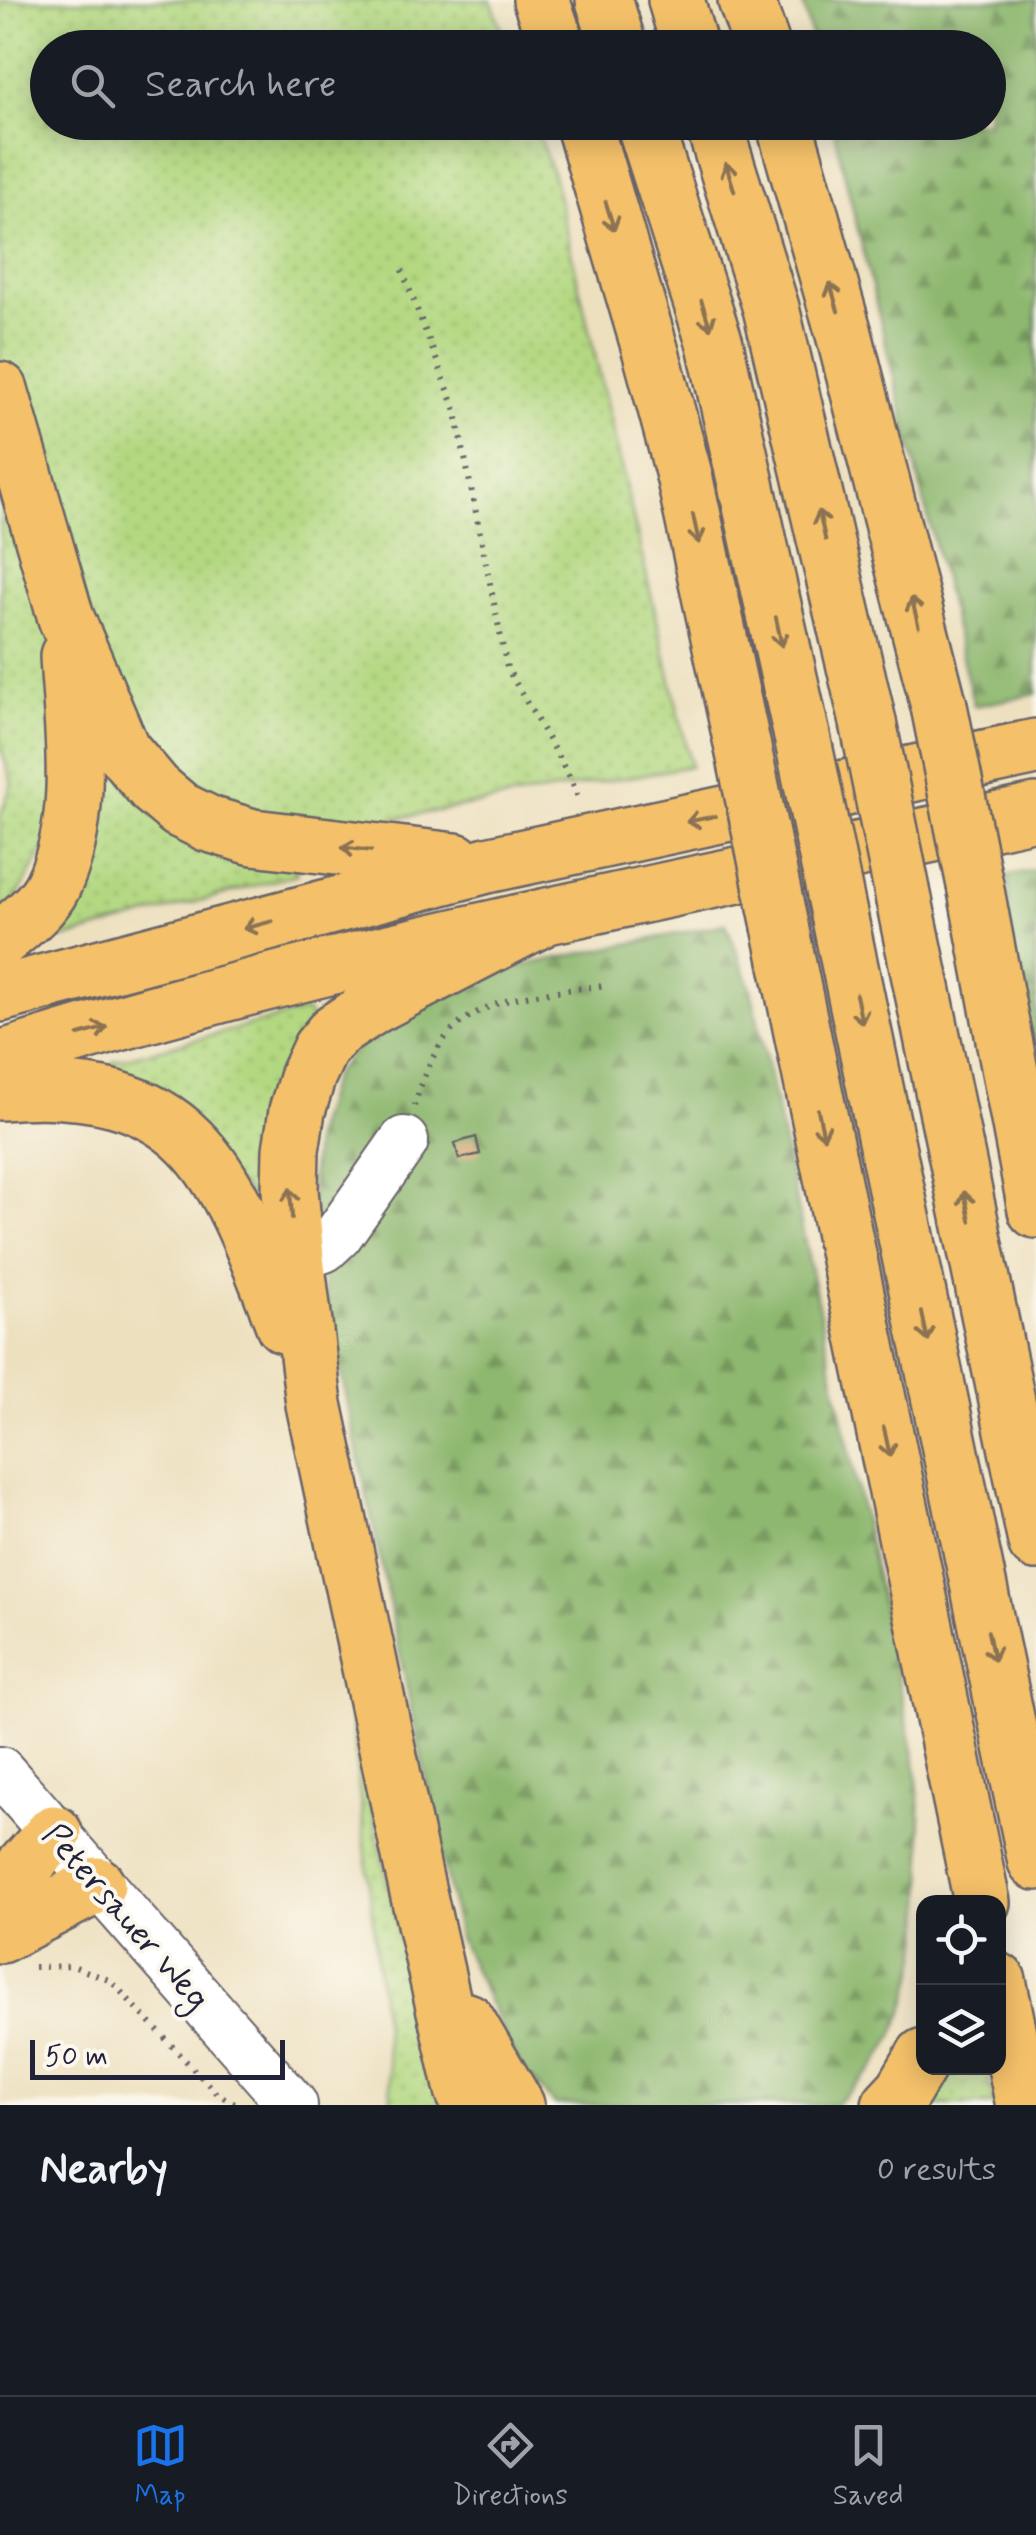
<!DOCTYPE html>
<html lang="en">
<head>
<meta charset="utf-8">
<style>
	body { margin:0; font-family:Mynerve,sans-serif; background:#20242c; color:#f1f3f6 }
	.controls { position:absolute; right:30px; bottom:30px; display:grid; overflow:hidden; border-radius:20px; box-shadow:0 5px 25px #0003 }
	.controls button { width:90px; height:90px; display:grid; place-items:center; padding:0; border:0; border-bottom:2px solid #363941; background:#171b24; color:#f1f3f6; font:50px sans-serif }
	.scale { position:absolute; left:30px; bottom:25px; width:255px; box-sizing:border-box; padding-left:10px; border:5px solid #22223b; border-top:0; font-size:28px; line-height:35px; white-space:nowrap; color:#22223b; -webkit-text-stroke:8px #fbf7ec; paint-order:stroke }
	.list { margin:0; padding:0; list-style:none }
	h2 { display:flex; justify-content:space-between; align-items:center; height:130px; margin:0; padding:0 40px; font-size:42px }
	h2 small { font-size:32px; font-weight:400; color:#9ea1a6 }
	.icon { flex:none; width:55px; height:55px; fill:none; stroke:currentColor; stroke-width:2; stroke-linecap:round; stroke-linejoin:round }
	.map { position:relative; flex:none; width:1036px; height:2105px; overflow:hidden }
	.search { position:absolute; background:#171b24; box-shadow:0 5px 25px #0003; left:30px; right:30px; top:30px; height:110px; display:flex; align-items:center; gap:25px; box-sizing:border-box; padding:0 35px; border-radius:55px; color:#9ea1a6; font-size:38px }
	.sheet { height:290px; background:#171b24 }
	nav { display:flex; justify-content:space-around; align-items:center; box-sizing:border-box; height:140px; border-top:2px solid #363941; background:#171b24; font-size:28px; color:#9ea1a6 }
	nav a { display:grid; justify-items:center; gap:5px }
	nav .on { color:#1a73e8 }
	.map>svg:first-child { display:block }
</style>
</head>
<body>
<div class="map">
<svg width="1036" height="2105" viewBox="0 0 1036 2105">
	<defs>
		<pattern id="grass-dots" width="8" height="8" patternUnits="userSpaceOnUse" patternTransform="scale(2.5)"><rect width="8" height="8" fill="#b3d881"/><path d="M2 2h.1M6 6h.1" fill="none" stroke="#9ab970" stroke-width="1.8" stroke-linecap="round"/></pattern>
		<pattern id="forest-firs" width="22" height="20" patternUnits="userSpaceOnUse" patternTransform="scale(2.5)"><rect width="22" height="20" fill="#8eb86f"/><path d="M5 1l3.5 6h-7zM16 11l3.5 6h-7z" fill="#74955c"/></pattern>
	</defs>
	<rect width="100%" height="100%" fill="#fbf7ec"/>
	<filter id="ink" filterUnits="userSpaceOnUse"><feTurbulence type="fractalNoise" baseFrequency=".01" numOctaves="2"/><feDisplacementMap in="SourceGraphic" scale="20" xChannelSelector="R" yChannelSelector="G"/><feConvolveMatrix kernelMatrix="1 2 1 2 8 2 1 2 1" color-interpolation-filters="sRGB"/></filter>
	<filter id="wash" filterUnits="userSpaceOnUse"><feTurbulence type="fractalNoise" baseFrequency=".0048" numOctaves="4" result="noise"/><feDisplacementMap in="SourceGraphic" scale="40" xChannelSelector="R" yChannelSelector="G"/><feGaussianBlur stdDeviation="2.25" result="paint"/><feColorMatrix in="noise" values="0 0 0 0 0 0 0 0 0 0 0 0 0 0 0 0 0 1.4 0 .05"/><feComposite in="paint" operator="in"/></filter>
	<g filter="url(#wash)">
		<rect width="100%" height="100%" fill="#ede0bf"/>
		<path fill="url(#grass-dots)" stroke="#6a7d5e" stroke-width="2.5" d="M0 0H491L508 47 48 48V122L534 123 553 175 691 766 359 825 294 865 297 874 62 939 50 929 58 824 0 927V816L12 784 0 745Z
			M305 1011 313 1020 272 1213 112 1077 109 1069 114 1061Z
			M351 1713 419 2027 442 2105H392Z
			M935 2068H987L994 2105H909Z"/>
		<path fill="url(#forest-firs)" stroke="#586d55" stroke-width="2.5" d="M802 0H1036V694L974 706 832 123 988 122V48L814 47Z
			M1036 870V1057L1009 938 1008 875Z
			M726 924 751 989 915 1760C925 1860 938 1973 878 2061 867 2077 849 2091 835 2105H555L518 2064 459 1938 326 1299 311 1201 314 1136 333 1075 378 1023 500 970Z"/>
		<g id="blocks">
			<path fill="#d6af7f" d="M476 1137 480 1154 459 1159 455 1143Z"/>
		</g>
	</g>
	<g filter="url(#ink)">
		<use href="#blocks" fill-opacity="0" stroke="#696469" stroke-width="2.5"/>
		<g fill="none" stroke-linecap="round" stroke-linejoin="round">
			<defs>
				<path id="minor" d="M296 1258 324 1248 338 1235 404 1141
					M0 1771 293 2105"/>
				<path id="highway" d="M541 0 558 48
					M604 0 619 48
					M676 0 690 48
					M746 0 763 48
					M583 122 650 349 684 475 743 748
					M644 122 715 344 802 736
					M713 122 771 308 868 722
					M784 122 844 334 939 706
					M0 390 66 618 122 750 155 789 180 810 209 824 253 837 455 861
					M975 885 1036 1210
					M904 900 1036 1542
					M839 914 1036 1862
					M780 926 982 1902
					M0 940C19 924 42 908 53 885 86 815 72 731 68 656
					M0 994 487 865 1036 747
					M0 1059C338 951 690 887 1036 812
					M0 1092C193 1076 224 1168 284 1325
					M0 1894 54 1833
					M0 1935 97 1885
					M998 1981 1024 2105
					M467 2021 516 2105
					M470 2105 463 2090 413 1870 314 1404 296 1258 290 1190 291 1150 297 1111 308 1075 320 1049 335 1031 375 1005 541 919
					M890 2105 904 2090 924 2056"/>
			</defs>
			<use href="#minor" stroke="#696469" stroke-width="52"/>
			<use href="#highway" stroke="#696469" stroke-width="60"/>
			<path stroke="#696469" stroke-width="6" stroke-dasharray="2.5 8" stroke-linecap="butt" d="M402 270 455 408 507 668 572 781 580 803
				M414 1106C420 1087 430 1059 442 1042 479 992 552 993 607 985
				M34 1967 73 1966 111 1981 217 2094 237 2104"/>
			<use href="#minor" stroke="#fff" stroke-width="48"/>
			<use href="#highway" stroke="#f4c16a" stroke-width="55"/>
			<defs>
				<path id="highway-bridge" d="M939 706 975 885
					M868 722 904 900
					M802 736 839 914
					M743 748 780 926"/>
			</defs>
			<use href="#highway-bridge" stroke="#696469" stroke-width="60" stroke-linecap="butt"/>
			<use href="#highway-bridge" stroke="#f4c16a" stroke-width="55"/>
		</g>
		<defs><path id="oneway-shaft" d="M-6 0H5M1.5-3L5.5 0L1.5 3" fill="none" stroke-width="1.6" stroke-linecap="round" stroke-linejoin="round" transform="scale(2.5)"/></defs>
		<g stroke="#8b7252">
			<use href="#oneway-shaft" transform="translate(730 177) rotate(-107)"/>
			<use href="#oneway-shaft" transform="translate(610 216) rotate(73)"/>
			<use href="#oneway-shaft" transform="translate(834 297) rotate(-106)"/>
			<use href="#oneway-shaft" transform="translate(706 315) rotate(72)"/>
			<use href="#oneway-shaft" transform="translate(822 525) rotate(-103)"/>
			<use href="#oneway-shaft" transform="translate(696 529) rotate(78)"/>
			<use href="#oneway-shaft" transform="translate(915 612) rotate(-104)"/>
			<use href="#oneway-shaft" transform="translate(779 632) rotate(78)"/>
			<use href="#oneway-shaft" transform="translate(701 819) rotate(168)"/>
			<use href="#oneway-shaft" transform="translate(356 849) rotate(-173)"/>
			<use href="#oneway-shaft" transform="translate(258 925) rotate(165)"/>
			<use href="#oneway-shaft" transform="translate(859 1009) rotate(78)"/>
			<use href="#oneway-shaft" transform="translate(93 1031) rotate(-16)"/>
			<use href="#oneway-shaft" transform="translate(821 1124) rotate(78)"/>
			<use href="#oneway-shaft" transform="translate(291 1203) rotate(-94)"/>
			<use href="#oneway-shaft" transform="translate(967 1206) rotate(-102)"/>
			<use href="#oneway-shaft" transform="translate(925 1327) rotate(78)"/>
			<use href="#oneway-shaft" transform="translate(887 1442) rotate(78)"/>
			<use href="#oneway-shaft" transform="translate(991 1646) rotate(78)"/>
		</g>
	</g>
	<g text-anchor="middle" stroke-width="8" stroke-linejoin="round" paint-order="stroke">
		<g font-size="35" fill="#22223b" stroke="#fbf7ec">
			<text transform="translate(127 1916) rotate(49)" y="12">Petersauer Weg</text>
		</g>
	</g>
</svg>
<div class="controls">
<button><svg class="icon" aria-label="locate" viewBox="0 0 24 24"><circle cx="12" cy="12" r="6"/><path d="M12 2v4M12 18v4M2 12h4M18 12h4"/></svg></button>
<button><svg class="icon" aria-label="layers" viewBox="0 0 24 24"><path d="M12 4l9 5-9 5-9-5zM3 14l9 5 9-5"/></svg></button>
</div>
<div class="scale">50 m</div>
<div class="search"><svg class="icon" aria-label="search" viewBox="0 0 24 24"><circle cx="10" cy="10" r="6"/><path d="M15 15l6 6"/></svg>Search here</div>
</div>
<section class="sheet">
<h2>Nearby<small>0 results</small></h2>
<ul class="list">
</ul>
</section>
<nav>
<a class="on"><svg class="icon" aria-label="map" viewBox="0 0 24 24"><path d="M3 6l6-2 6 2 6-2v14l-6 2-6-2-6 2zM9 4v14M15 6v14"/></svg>Map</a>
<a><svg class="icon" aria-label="directions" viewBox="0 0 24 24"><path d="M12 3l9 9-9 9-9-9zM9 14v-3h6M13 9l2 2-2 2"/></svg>Directions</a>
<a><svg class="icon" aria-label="saved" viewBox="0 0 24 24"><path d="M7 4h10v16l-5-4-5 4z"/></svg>Saved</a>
</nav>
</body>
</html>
